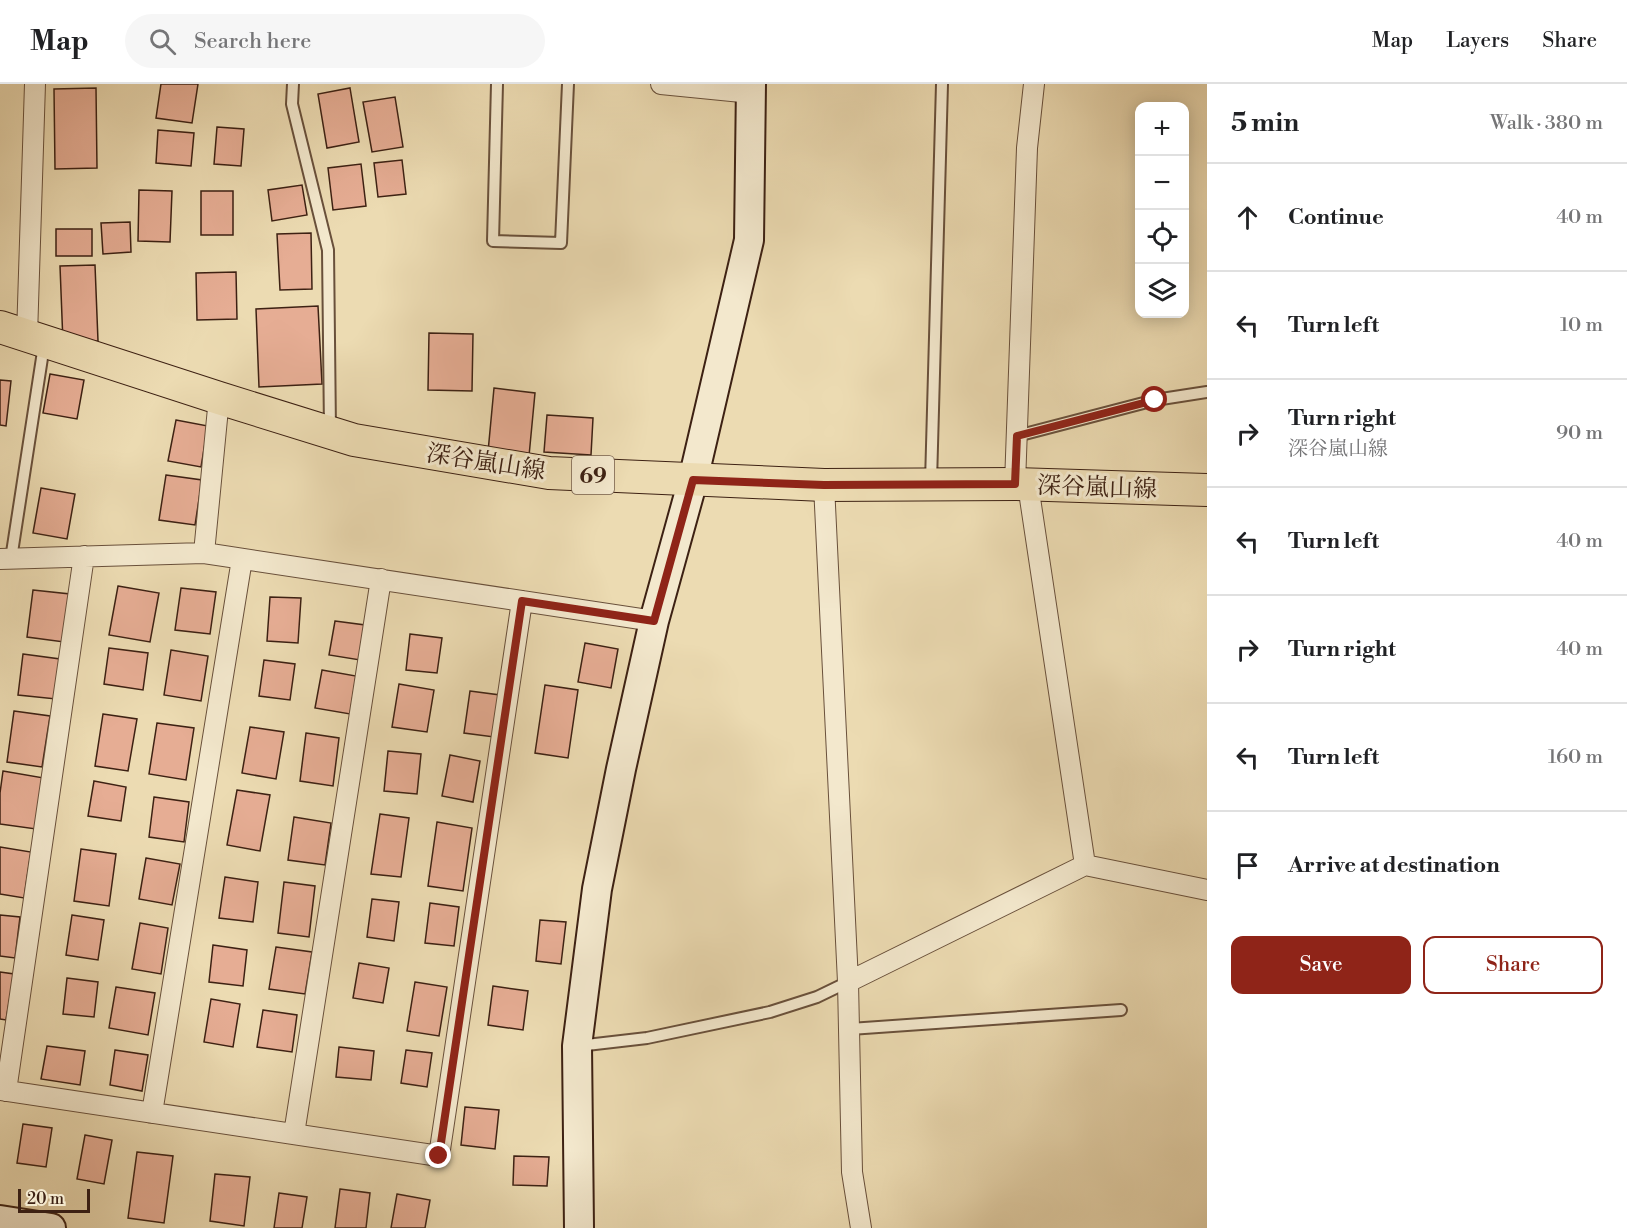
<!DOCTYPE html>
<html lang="en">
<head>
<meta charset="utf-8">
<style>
	body { margin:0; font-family:"Libre Bodoni","Noto Serif JP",serif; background:#f6f6f6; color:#202124 }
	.controls { position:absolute; right:18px; top:18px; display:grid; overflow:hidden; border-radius:12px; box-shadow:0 3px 15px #0003 }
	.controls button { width:54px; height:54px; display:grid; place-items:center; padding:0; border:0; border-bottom:2px solid #e0e0e0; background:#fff; color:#202124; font:30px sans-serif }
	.scale { position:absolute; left:18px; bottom:15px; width:72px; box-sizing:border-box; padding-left:6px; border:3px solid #3d2113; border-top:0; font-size:16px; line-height:21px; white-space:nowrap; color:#3d2113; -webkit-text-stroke:4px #f3e8cd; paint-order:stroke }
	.stop { position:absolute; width:18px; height:18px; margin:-14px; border:4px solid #8f2418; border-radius:50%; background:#fff }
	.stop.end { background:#8f2418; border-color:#fff; box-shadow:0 2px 6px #0008 }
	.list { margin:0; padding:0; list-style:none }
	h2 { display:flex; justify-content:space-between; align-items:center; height:78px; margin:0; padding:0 24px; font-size:26px }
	h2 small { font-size:20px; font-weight:400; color:#757577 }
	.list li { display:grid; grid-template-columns:39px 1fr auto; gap:18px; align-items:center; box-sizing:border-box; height:108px; padding:0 24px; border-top:2px solid #e0e0e0 }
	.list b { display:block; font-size:22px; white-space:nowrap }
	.list p { margin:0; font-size:20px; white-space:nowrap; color:#757577 }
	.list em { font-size:20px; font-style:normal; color:#757577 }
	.actions { display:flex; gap:12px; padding:18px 24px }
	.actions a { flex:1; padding:14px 0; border:2px solid #8f2418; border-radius:12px; text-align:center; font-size:21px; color:#8f2418 }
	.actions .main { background:#8f2418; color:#fff }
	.icon { flex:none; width:33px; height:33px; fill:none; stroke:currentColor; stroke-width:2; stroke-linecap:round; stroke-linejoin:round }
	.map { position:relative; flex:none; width:1207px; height:1144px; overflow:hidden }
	header { display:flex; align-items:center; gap:36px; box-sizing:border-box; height:84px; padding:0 30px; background:#fff; border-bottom:2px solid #e0e0e0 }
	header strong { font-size:28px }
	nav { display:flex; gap:33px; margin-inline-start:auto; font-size:21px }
	.search { width:420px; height:54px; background:#f6f6f6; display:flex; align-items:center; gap:15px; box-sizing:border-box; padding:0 21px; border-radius:33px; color:#757577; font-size:22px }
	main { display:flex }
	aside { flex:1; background:#fff }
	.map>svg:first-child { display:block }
</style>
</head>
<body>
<header>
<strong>Map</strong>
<div class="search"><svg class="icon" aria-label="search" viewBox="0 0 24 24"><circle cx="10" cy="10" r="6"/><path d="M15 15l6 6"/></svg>Search here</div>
<nav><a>Map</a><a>Layers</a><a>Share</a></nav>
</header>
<main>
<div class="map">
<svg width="1207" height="1144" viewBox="0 0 1207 1144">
	<rect width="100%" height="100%" fill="#ecdbb2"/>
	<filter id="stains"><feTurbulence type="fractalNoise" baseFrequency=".00333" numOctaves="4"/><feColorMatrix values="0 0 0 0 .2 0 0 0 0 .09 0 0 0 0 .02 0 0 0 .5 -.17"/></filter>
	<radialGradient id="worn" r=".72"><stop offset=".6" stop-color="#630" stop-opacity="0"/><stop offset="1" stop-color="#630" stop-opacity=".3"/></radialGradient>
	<path fill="#e6ad94" stroke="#3d2113" stroke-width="1.5" d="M161 0H198L192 39 156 34Z
		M96 4 97 84 55 85 54 5Z
		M350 4 359 58 327 64 318 10Z
		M395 13 403 63 372 68 363 18Z
		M217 43 244 45 241 82 214 80Z
		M158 46 194 49 191 82 156 79Z
		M402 76 406 110 378 113 374 79Z
		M361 80 366 122 333 126 328 84Z
		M302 101 307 131 272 137 268 106Z
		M139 106 172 107 170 158 138 157Z
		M201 107H233V151H201Z
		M130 138 131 168 103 170 101 139Z
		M56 145H92V172H56Z
		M311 149 312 205 280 206 277 150Z
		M95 181 98 257 63 259 60 182Z
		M236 188 237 235 197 236 196 189Z
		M318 222 322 300 259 303 256 225Z
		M429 249 473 250 472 307 428 306Z
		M50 290 84 296 77 335 43 329Z
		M0 296 11 297 6 342 0 341Z
		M494 304 535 309 529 372 488 368Z
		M547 331 593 334 591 371 544 368Z
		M176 336 208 342 201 383 168 377Z
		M166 391 202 396 195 441 159 436Z
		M41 404 75 410 67 455 33 449Z
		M118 502 159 509 150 558 109 551Z
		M181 504 216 508 210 550 175 546Z
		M33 506 70 510 64 558 27 553Z
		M270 513 301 514 298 559 267 557Z
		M335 537 365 541 360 576 329 571Z
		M410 550 442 554 437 589 406 586Z
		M585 559 618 565 611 604 578 598Z
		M109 564 148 569 143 606 104 600Z
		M171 566 208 572 201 617 164 611Z
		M23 570 60 575 56 615 18 611Z
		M264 576 295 580 290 616 259 612Z
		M322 586 356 592 350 630 315 624Z
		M399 600 434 606 427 648 392 643Z
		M545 601 578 606 568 674 535 669Z
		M470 607 500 611 494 653 464 649Z
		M14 627 50 632 42 683 7 678Z
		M103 630 137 635 128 687 95 682Z
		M157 639 194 644 186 696 149 690Z
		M250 643 284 648 276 695 242 689Z
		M306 649 339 654 333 702 300 697Z
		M388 667 421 670 417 710 384 707Z
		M450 671 480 677 473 718 442 712Z
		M3 687 44 694 36 745 0 740V709Z
		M94 697 126 703 121 737 88 732Z
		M237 706 270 711 260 767 227 761Z
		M154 713 189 718 184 758 149 753Z
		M380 730 409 734 401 793 371 790Z
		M294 733 331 739 325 781 288 776Z
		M437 738 472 744 463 807 428 802Z
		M0 763 31 768 24 814 0 810Z
		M81 765 116 770 109 822 74 817Z
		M146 774 180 780 172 821 139 815Z
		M225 793 258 798 253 838 219 834Z
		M284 798 315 802 309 853 278 849Z
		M372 815 399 818 394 857 367 853Z
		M430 819 459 823 454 862 425 859Z
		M0 831 20 833 15 874 0 872Z
		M72 831 104 836 98 876 66 871Z
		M540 836 566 838 561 880 536 877Z
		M140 839 168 844 161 890 132 885Z
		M213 861 247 866 243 902 209 898Z
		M276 863 312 868 305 910 269 905Z
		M359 879 389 884 383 919 353 914Z
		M0 888 14 890 6 936 0 935Z
		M67 894 98 898 94 933 63 930Z
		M415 898 447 903 439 952 407 947Z
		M493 902 528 907 523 946 488 941Z
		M116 903 155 909 148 951 109 944Z
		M211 915 240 920 233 963 204 958Z
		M263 926 297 931 292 968 257 963Z
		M47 962 85 967 80 1001 41 995Z
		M339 963 374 967 371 996 336 993Z
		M115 966 148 971 142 1007 110 1001Z
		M406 966 432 969 427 1003 401 999Z
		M465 1023 499 1026 495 1065 461 1061Z
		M23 1040 52 1044 46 1083 17 1079Z
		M85 1051 112 1056 104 1100 77 1095Z
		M137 1068 173 1072 164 1139 128 1134Z
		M514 1072 549 1073 547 1102 513 1101Z
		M215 1090 250 1093 244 1142 210 1137Z
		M340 1105 370 1109 366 1144H335Z
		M279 1109 307 1113 302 1144H274Z
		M397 1110 430 1116 425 1144H391Z"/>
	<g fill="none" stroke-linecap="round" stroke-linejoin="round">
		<defs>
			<path id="lane" d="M293 0 292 20 328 166 330 346
				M497 0 493 157 561 159 568 0
				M1017 352 1155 316 1207 308
				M931 398 942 0
				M11 475 44 261
				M850 945 1121 926
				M578 962 647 954 770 928 817 913 848 898"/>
			<path id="street" d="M661 0 752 9
				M27 252 35 0
				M1015 400 1027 64 1034 0
				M824 401 848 898 852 1088 861 1144
				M1028 401 1085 781
				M204 469 219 314
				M0 475 204 469 654 537
				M848 898 1085 781 1207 806
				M0 1006 439 1072 522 517
				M6 1007 84 472
				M152 1029 242 475
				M294 1050 381 495"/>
			<path id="secondary" d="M0 1136 51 1144
				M579 1144 577 962 597 805 621 685 654 537 693 396 749 156 751 0"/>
			<path id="primary" d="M0 243 219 314 354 356 549 389 824 401 1015 400 1207 406"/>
		</defs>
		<use href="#lane" stroke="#69503b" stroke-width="14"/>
		<use href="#street" stroke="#69503b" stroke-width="22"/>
		<use href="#secondary" stroke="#3d2113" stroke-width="32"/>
		<use href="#primary" stroke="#3d2113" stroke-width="34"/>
		<use href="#lane" stroke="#f3e8cd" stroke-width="10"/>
		<use href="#street" stroke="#f3e8cd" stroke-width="20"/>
		<use href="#secondary" stroke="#f3e8cd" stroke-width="28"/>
		<use href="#primary" stroke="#ecdbb2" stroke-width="32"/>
	</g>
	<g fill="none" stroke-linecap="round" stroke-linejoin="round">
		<path stroke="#8f2418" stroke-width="8" d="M439 1072 522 517 654 537 693 396 824 401 1015 400 1017 352 1155 316"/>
	</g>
	<g text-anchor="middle" stroke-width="6" stroke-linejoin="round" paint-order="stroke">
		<rect fill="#f3e8cd" stroke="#745d4b" stroke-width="1.5" x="572" y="372" width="42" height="38" rx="4.5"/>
		<g font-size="22" font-weight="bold" fill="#3d2113">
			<text x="593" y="399">69</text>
		</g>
		<g font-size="24" fill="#3d2113" stroke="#f3e8cd">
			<text transform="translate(486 378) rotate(9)" y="8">深谷嵐山線</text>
			<text transform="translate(1097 403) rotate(2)" y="8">深谷嵐山線</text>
		</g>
	</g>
	<rect width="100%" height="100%" filter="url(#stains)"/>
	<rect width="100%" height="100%" fill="url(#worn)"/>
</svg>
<div class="controls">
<button>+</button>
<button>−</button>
<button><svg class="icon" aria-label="locate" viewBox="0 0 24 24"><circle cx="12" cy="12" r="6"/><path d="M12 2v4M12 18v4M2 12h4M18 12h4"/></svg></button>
<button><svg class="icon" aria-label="layers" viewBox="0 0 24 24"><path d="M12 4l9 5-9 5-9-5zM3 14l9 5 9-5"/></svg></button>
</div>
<div class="scale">20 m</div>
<div class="stop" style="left:1155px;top:316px"></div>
<div class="stop end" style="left:439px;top:1072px"></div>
</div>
<aside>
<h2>5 min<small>Walk · 380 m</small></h2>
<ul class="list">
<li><svg class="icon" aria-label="ahead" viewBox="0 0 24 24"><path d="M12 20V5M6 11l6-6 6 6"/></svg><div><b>Continue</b></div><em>40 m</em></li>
<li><svg class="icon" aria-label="left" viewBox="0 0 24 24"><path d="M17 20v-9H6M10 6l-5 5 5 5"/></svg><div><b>Turn left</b></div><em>10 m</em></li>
<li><svg class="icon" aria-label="right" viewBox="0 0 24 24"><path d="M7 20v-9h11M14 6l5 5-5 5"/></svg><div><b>Turn right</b><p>深谷嵐山線</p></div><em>90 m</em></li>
<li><svg class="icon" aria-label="left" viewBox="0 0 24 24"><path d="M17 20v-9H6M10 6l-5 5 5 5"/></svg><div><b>Turn left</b></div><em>40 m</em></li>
<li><svg class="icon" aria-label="right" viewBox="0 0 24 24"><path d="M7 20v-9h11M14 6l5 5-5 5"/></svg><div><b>Turn right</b></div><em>40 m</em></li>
<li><svg class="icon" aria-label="left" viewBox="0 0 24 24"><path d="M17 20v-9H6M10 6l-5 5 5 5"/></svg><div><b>Turn left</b></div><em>160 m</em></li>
<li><svg class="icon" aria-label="arrive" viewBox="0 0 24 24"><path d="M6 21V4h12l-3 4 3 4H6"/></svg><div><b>Arrive at destination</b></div></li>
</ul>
<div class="actions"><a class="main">Save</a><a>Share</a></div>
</aside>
</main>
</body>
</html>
